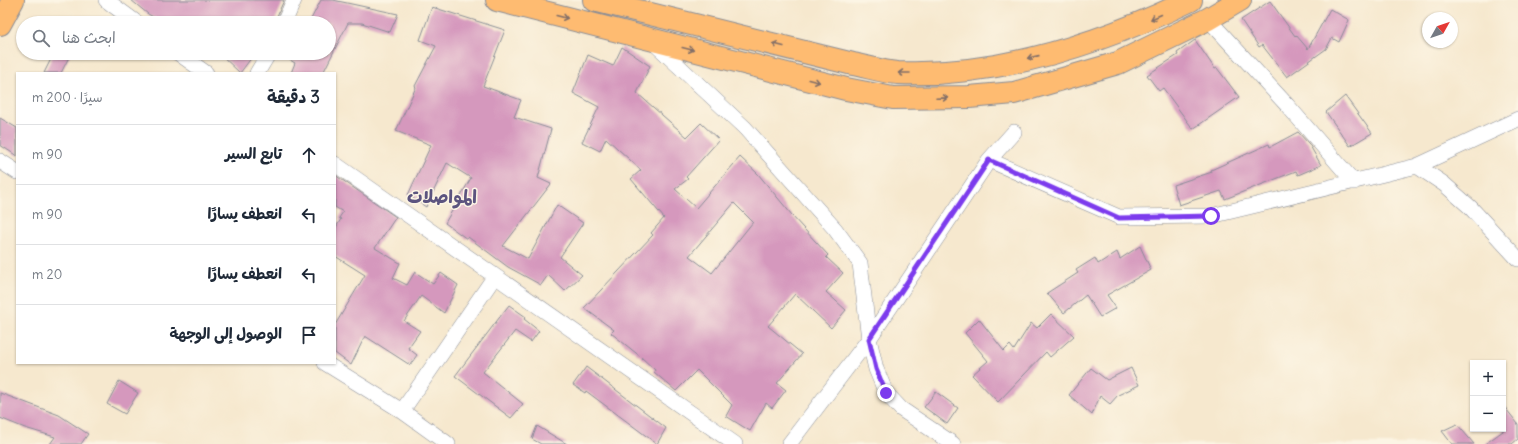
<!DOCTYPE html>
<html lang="ar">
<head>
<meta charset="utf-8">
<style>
	body { margin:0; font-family:Delius,"Playpen Sans Arabic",sans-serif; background:#f6f6f7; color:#1f2937; direction:rtl }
	.controls { position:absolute; right:12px; bottom:12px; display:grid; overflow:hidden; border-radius:0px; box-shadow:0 1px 3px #0004 }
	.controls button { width:36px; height:36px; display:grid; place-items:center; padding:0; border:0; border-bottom:1px solid #e0e1e3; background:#fff; color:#1f2937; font:20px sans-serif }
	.compass { position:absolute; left:1422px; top:12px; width:36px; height:36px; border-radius:50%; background:#fff; box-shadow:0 1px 3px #0004; rotate:50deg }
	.stop { position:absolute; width:12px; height:12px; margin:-9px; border:3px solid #7c3aed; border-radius:50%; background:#fff }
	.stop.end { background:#7c3aed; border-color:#fff; box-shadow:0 1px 4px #0008 }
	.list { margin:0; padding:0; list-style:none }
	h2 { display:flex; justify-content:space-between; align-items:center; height:52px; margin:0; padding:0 16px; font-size:17px }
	h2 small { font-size:13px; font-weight:400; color:#747a83 }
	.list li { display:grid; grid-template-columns:26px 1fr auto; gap:12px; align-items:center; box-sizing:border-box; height:60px; padding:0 16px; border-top:1px solid #e0e1e3 }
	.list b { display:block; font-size:15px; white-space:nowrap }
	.list em { font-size:13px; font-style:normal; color:#747a83 }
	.icon { flex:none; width:22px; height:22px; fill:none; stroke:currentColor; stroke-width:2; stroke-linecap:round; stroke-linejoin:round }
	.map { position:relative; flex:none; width:1518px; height:444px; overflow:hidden; direction:ltr }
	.search { position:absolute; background:#fff; box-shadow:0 1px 3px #0004; left:16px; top:16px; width:320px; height:44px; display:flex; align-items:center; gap:10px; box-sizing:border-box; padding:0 14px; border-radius:22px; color:#747a83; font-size:15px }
	.panel { position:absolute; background:#fff; box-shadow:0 1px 3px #0004; left:16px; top:72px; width:320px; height:292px; border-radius:0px; direction:rtl }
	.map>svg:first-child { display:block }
</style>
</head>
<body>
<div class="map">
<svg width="1518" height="444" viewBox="0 0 1518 444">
	<rect width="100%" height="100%" fill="#fcf5e5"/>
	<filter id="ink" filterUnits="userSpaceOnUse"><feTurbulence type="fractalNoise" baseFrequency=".025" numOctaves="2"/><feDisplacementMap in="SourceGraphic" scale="8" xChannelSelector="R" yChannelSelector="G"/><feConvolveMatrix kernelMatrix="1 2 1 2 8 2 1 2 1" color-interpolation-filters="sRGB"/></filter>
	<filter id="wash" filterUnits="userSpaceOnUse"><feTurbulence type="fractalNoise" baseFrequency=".012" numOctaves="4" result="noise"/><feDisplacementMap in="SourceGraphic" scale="16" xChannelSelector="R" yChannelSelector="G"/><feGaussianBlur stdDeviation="0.9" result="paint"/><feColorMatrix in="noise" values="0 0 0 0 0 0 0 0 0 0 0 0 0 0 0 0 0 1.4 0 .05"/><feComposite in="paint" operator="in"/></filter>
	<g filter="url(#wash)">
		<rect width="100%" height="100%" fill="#f6e8ce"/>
		<g id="blocks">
			<path fill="#d598bd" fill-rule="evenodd" d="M131 0H284L274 23H164L148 14Z
				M321 0H333L398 14 390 32 362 23H348L323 73H291L295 63 278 53H329V23H309Z
				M1270 1 1295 36 1296 35 1308 49 1330 9 1349 20 1339 42 1332 38 1326 49 1287 77 1262 45 1259 47 1241 20Z
				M432 7 505 30 483 86 521 100 514 117 551 129 538 178 551 184 503 246 528 259 557 205 583 223 560 257 582 275 565 291 548 275 541 285 508 267 468 237 467 239 445 223 471 178 447 163 426 207 408 195 431 145 396 131 416 87 415 86 436 46 420 40Z
				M1195 40 1215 69 1217 68 1239 97 1193 129 1163 88 1159 91 1147 75 1178 55 1177 53Z
				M622 47 650 66 637 93 687 137 701 123 719 140 686 177 688 179 675 189 696 208 740 157 758 174 792 215V216L828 255 826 257 843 273 826 292 846 310 831 328 795 294 768 326 802 354 777 383 786 390 772 408 766 403 750 431 726 416 732 405 697 370 676 391 654 372 655 370 641 357 611 333 614 330 584 308 653 235 651 233 664 218 631 179 641 170 606 138 600 151 582 142 599 107 573 93 588 55 613 66ZM734 203 753 222 712 273 689 256Z
				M54 53H71L61 73H44Z
				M219 53H255L240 73Z
				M1345 96 1372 133 1350 146 1326 112Z
				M0 118 17 128V156L0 145Z
				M1298 132 1309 144 1321 165 1298 175 1296 171 1225 199 1221 191 1179 205 1173 185 1212 172 1211 170 1269 144 1270 147Z
				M335 175 396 217 375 248 400 263 393 278 407 285 415 272 433 284 441 273 458 285 444 313 421 296 404 321 420 331 408 348 417 355 410 365 365 336 351 365 335 353V325L365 275 335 256V229L341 219 339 218 343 212 335 207Z
				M1140 246 1151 270 1107 295 1116 308 1100 317 1086 295 1064 313 1047 293 1078 273 1076 270 1095 258 1098 264 1117 252 1120 259Z
				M509 305 526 317 524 319 539 331 531 342 515 331 483 372 523 404 511 418 455 376Z
				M1051 314 1074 336 1050 357 1046 352 998 402 972 375 988 361 965 333 979 319 1004 351 1010 345 1014 350 1031 323 1037 328Z
				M586 367 666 428 657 444 586 391 585 393 573 385Z
				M1091 368 1107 380 1131 368 1139 385 1118 395 1110 404 1100 396 1092 415 1069 395Z
				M119 381 138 393 125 414 107 404Z
				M936 392 958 408 947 424 924 407Z
				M0 393 59 415 88 434 81 444H50L55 437 25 428 0 418Z
				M1503 405 1518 424V439L1512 444H1485L1503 431Z
				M1457 424 1474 444H1452L1442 431Z
				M537 426 567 444H541L532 439Z"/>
		</g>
	</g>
	<g filter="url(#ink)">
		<use href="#blocks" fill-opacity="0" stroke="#888c96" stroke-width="1"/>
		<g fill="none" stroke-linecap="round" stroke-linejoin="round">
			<defs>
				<path id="street" d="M106 0 137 23
					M1208 19 1287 105 1354 182
					M284 23 294 0
					M652 41 745 128 835 229 860 263 869 339 876 369 886 393 901 409 953 444
					M178 53 206 73
					M257 73 269 53
					M989 160 1119 217 1211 216 1417 166 1518 119
					M0 161 17 172
					M335 164 735 444
					M1417 166 1444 184 1470 207 1518 259
					M325 363 402 411 448 444
					M402 411 495 276
					M789 444 869 339 989 160 1014 132"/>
				<path id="primary" d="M497 0 846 89 893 98 969 97 1014 93 1118 63 1208 19 1240 0
					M594 0 853 64C868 67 884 72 898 73 998 77 1102 43 1191 0
					M0 24 13 0"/>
			</defs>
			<use href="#street" stroke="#888c96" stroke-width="16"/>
			<use href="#primary" stroke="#888c96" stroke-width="24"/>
			<use href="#street" stroke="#fff" stroke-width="15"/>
			<use href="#primary" stroke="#febb71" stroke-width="22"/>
		</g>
		<defs><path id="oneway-shaft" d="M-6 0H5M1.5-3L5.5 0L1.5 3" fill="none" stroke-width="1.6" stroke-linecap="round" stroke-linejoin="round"/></defs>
		<g stroke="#816e67">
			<use href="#oneway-shaft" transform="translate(562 17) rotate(14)"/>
			<use href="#oneway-shaft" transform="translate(1156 17) rotate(156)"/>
			<use href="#oneway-shaft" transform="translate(778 45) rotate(-166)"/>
			<use href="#oneway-shaft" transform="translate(688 49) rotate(14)"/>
			<use href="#oneway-shaft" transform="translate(1033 57) rotate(167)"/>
			<use href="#oneway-shaft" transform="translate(904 73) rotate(180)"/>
			<use href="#oneway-shaft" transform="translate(814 81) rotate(14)"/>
			<use href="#oneway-shaft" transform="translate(942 98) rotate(-2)"/>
		</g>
	</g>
	<g fill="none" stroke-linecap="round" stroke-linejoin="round" filter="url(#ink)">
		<path stroke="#7c3aed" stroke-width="5" d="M886 393 876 369 869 339 989 160 1119 218 1211 216"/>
	</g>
	<g text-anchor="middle" stroke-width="3" stroke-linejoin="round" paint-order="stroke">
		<g font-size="18" font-weight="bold" fill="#5c547f" stroke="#fcf5e5">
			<text x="442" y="203">المواصلات</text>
		</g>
	</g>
</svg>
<div class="controls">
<button>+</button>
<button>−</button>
</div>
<svg class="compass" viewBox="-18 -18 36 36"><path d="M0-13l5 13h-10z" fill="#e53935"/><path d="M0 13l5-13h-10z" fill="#747a83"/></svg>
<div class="stop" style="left:1211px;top:216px"></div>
<div class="stop end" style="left:886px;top:393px"></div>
<div class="search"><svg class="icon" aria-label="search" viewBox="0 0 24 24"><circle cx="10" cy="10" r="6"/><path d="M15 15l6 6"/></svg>ابحث هنا</div>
<section class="panel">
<h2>3 دقيقة<small>سيرًا · 200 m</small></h2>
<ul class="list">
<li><svg class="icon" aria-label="ahead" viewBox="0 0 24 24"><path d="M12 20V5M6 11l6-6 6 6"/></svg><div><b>تابع السير</b></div><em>90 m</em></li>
<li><svg class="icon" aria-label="left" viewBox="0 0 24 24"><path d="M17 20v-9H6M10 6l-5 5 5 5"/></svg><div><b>انعطف يسارًا</b></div><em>90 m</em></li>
<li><svg class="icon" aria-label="left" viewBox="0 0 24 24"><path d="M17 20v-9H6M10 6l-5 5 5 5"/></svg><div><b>انعطف يسارًا</b></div><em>20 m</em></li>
<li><svg class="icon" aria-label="arrive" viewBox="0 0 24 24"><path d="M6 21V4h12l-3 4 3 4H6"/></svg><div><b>الوصول إلى الوجهة</b></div></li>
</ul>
</section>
</div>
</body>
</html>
